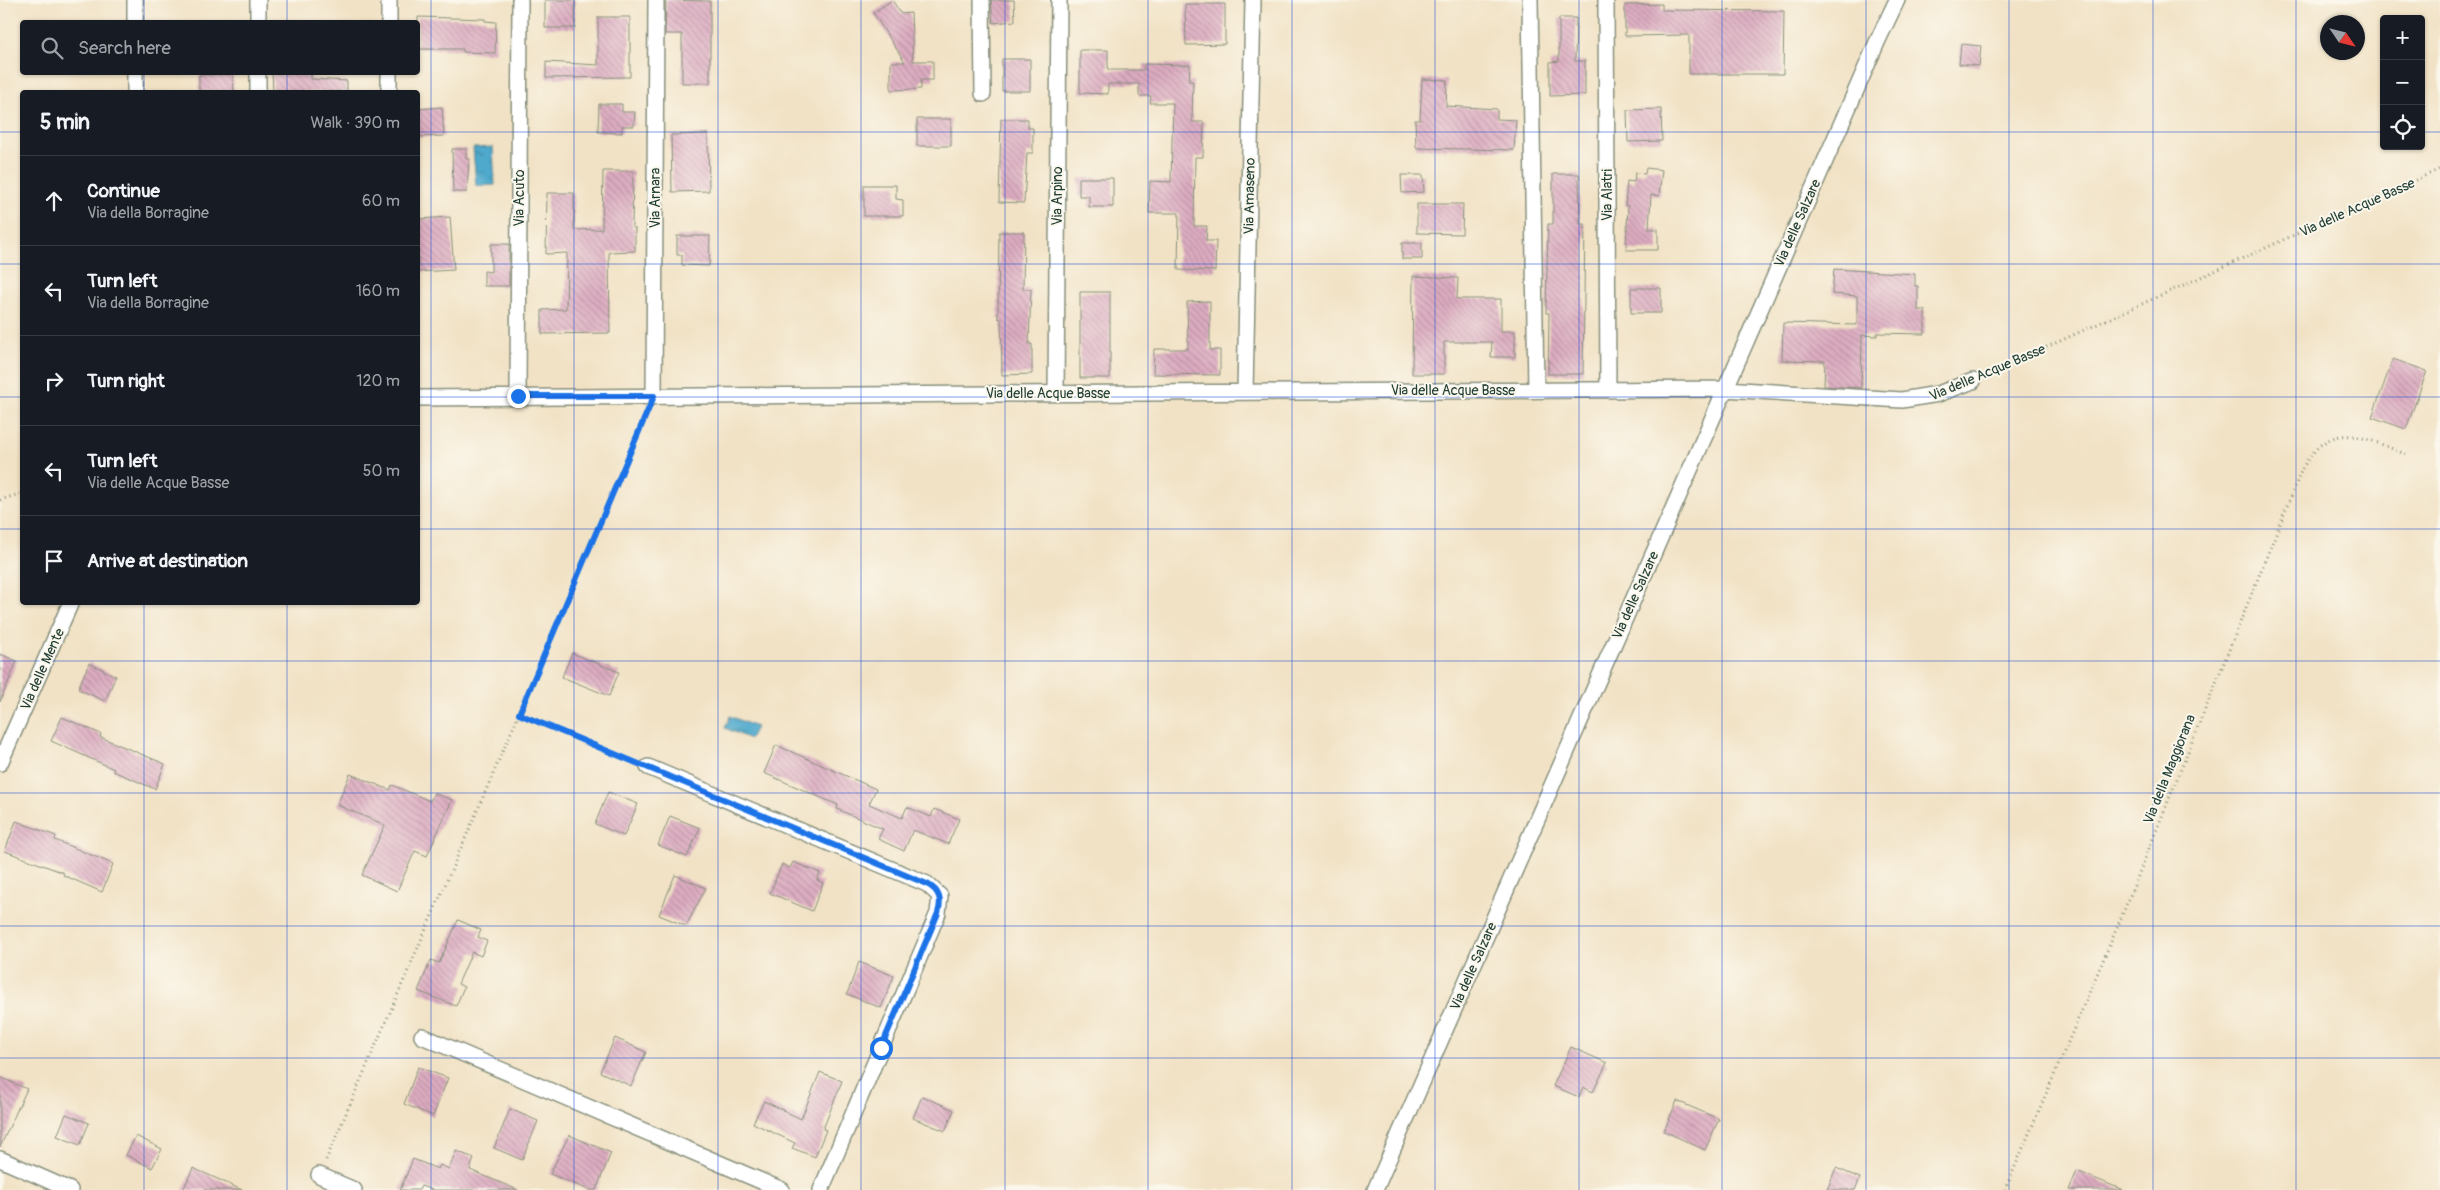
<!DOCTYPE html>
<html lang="en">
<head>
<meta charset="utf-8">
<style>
	body { margin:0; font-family:Pangolin,sans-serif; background:#20242c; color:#f1f3f6 }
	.controls { position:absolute; right:15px; top:15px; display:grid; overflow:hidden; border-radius:5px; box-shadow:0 1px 4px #0004 }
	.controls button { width:45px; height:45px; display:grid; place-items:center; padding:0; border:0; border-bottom:1px solid #363941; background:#171b24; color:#f1f3f6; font:25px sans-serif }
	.compass { position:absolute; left:2320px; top:15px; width:45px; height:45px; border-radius:50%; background:#171b24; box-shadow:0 1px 4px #0004; rotate:125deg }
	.stop { position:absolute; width:15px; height:15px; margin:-11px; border:4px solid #1a73e8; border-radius:50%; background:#fff }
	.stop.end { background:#1a73e8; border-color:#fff; box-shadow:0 1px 5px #0008 }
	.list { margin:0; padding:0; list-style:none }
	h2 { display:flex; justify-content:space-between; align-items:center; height:65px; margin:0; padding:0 20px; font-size:21px }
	h2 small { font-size:16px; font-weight:400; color:#9ea1a6 }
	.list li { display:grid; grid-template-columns:32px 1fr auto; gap:15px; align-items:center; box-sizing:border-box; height:90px; padding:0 20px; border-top:1px solid #363941 }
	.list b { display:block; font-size:19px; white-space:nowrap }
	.list p { margin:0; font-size:16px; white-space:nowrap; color:#9ea1a6 }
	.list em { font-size:16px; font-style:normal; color:#9ea1a6 }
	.icon { flex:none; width:28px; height:28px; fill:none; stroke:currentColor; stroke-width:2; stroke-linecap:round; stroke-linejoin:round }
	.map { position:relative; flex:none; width:2440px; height:1190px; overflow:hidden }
	.search { position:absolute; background:#171b24; box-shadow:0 1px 4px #0004; left:20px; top:20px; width:400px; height:55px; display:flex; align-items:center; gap:12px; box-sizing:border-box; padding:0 18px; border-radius:5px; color:#9ea1a6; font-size:19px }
	.panel { position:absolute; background:#171b24; box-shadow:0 1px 4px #0004; left:20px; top:90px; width:400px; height:515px; border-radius:5px }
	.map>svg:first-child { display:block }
</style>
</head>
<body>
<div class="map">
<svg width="2440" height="1190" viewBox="0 0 2440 1190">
	<defs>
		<pattern id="water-ripples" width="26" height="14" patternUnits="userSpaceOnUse" patternTransform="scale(1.25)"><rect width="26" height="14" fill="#4fa9cc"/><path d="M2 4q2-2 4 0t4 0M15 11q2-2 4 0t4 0" fill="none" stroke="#418ba6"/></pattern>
		<pattern id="building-back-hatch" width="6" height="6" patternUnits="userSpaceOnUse" patternTransform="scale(1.25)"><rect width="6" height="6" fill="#ddacc1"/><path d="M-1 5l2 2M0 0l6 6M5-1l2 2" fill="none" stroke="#b38d9e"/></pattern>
	</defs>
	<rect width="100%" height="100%" fill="#fbf7ec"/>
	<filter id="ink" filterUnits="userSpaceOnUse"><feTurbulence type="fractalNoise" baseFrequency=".02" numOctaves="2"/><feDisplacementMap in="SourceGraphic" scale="10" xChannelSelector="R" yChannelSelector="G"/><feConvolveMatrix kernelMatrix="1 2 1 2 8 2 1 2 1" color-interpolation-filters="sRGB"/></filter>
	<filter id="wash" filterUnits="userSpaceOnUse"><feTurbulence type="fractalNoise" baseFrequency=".0096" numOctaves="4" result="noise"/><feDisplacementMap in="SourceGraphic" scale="20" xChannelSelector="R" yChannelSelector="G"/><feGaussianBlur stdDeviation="1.12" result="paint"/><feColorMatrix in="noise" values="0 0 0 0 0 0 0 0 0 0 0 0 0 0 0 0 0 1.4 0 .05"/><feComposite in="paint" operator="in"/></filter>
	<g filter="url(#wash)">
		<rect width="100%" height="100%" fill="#f1e2c5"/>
		<path fill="url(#water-ripples)" stroke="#377380" d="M493 147 495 185 476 186 473 148Z
			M730 716 756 727 750 739 725 728Z"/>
		<g id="blocks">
			<path fill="url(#building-back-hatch)" d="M545 0H575V28H545Z
				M666 0 710 1V83H682V34H665Z
				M892 0 901 14 911 13 913 61H933V80H921V89L891 90V62H905L873 13Z
				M991 0H1014L1015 21 993 23Z
				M1185 4H1225V44L1186 45Z
				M1662 4V10L1784 11 1783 74H1689V35L1625 36V5Z
				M418 17 485 19V21L496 22 495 53 463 52V49H418Z
				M598 17H630V77L546 78V62L598 65Z
				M1559 18H1576L1575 61H1585V95L1550 96V62L1559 61Z
				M1961 44 1981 46 1979 66 1959 64Z
				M1080 50H1108V70H1144V64L1190 65 1189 81H1193L1192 122H1204L1203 157H1195L1194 226H1207L1206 241H1216L1215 271 1178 270 1179 213H1149L1150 181 1171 182 1173 103H1150L1151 96H1139V84H1108V94L1080 93Z
				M1002 59H1030V91H1002Z
				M272 72H311V79L347 81V92H273Z
				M233 74 234 92H199V75Z
				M1422 79 1447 80 1446 106 1497 109V119L1516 120 1514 150 1416 148 1415 120H1420Z
				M599 104H622V112H635L634 126H622V133L598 132Z
				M442 107 444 136 418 137V109Z
				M1661 109 1662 141 1628 142 1627 110Z
				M917 119H951V146H917Z
				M1001 119H1028V128H1033V153H1027L1024 203 999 202Z
				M708 134 709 191 672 192 671 135Z
				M452 149H466V159H469L467 192H453Z
				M1646 168 1662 170 1659 196 1651 195 1649 229H1658V250H1626L1628 206H1625L1627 181 1634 182 1635 173 1645 174Z
				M603 171H633L632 228H635V251L609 252 610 333 542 334V310L566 309 567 253 546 254 547 193H574V230L602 229Z
				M1553 174H1579L1580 224H1585L1583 374H1548L1549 313H1546L1548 224H1553Z
				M1401 175H1423L1424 192 1402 193Z
				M1079 178H1113V207H1089V196H1079Z
				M864 185H896V199L903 200V216H864Z
				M1417 204H1463L1462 234 1417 233Z
				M450 217 454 270 418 272V219Z
				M999 232H1024L1023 289H1031L1029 344H1032V374L1002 375 1001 319 998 318Z
				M677 236H710L709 266 682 265V255H677Z
				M1402 243H1422V259H1402Z
				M491 244H509V286H484V271L491 272Z
				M1834 269 1915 274V286H1918V310H1925V334L1877 333V336L1862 335 1861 388 1824 386 1825 361 1782 360 1783 323 1857 325V296L1832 294Z
				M1413 276 1458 278 1457 299H1501V331H1515V357H1491L1492 342H1444V374H1412Z
				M1631 288H1661V313H1631Z
				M1080 292H1110V378H1080Z
				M1210 301V350H1220V375L1153 374 1154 349H1188L1187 302Z
				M2393 359 2427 371 2406 429 2372 417Z
				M572 653 619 672 609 696 562 677Z
				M0 654 17 661 0 702Z
				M89 663 116 676 105 701 78 689Z
				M62 717 101 734 100 737 165 764 155 789 113 771 114 769 51 741Z
				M776 745 876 789 869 804 902 818 907 807 931 817 934 809 959 819 948 844 913 830 904 851 878 839 883 829 837 809 838 805 764 773Z
				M350 774 390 790 392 785 430 801 434 793 452 800 427 856 415 851 397 891 362 875 385 825 337 805Z
				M608 792 638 804 624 836 595 824Z
				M670 816 700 828 687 857 658 845Z
				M16 821 56 836 55 840 113 864 102 892 63 875 64 873 5 851Z
				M793 862 820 873 817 880 823 883 812 911 770 893 782 864 790 868Z
				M675 875 706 888 686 926 659 915Z
				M458 920 481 930 478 937 487 941 481 956 472 952 458 984 464 987 456 1006 418 991 431 960 439 963Z
				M859 962 894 976 881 1008 847 994Z
				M615 1038 646 1052 631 1086 600 1072Z
				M1571 1047 1607 1063 1593 1092 1583 1087 1579 1097 1553 1086Z
				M418 1067 448 1078 433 1116 404 1104Z
				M820 1072 842 1081 823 1129 826 1130 815 1157 792 1148 795 1143 753 1123 764 1101 801 1119Z
				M0 1077 27 1089 0 1147Z
				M922 1096 954 1110 945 1131 913 1118Z
				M1677 1101 1719 1119 1705 1150 1664 1131Z
				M510 1109 538 1121 522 1160 494 1148Z
				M66 1114 89 1123 80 1145 57 1136Z
				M569 1135 611 1153 596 1190H589L550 1174Z
				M136 1136 162 1149 152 1168 126 1155Z
				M456 1151 474 1158 470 1170 518 1190H433L421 1186 419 1190H400L413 1159 438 1169 440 1165 449 1169Z
				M193 1168 242 1190H183Z
				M1836 1168 1860 1178 1855 1190H1827Z
				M2077 1171 2123 1190H2069Z"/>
		</g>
	</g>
	<g filter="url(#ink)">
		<use href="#blocks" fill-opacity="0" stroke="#88907c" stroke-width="1"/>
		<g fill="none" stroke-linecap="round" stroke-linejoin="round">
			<defs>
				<path id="street" d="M135 0V22
					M258 0V22
					M389 0V22
					M982 0 983 94
					M1530 0 1536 390
					M1606 0 1608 390
					M135 72V92
					M258 72V92
					M389 72V92
					M1245 392 1253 0
					M1056 393 1059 0
					M518 396 520 0
					M654 396 656 0
					M418 398 1725 389 1902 400 1938 394 1973 381
					M0 763 71 602
					M648 767 927 884 940 896 938 913 821 1190
					M422 1036 782 1190
					M0 1159 70 1190
					M319 1175 354 1190
					M1375 1190 1878 40 1897 0"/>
			</defs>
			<use href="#street" stroke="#88907c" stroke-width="18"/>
			<path stroke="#88907c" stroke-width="3" stroke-dasharray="1 4" stroke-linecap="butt" d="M1987 374 2440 169
				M0 500 22 493
				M519 714 633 761
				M326 1160 519 714 647 412
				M2005 1190 2119 923 2302 469C2331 416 2364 438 2408 455"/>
			<use href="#street" stroke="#fff" stroke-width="15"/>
		</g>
	</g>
	<g fill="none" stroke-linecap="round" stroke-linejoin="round" filter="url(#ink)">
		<path stroke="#1a73e8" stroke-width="6" d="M518 396H654L519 714 927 884C940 891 942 900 938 913L881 1048"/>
	</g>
	<path fill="none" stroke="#1d4ed8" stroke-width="1" stroke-opacity="0.55" d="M144 0V22M287 0V22M431 0V1190M574 0V1190M718 0V1190M861 0V1190M1005 0V1190M1148 0V1190M1292 0V1190M1435 0V1190M1579 0V1190M1722 0V1190M1866 0V1190M2009 0V1190M2153 0V1190M2296 0V1190M144 72V92M287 72V92M0 132H22M418 132H2384M2421 132H2440M0 264H22M418 264H2440M0 397H22M418 397H2440M0 529H22M418 529H2440M144 602V1190M287 602V1190M0 661H2440M0 793H2440M0 926H2440M0 1058H2440"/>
	<g text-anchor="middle" stroke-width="4" stroke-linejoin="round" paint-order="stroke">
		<g font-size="14" fill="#1f3d34" stroke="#fbf7ec">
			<text transform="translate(1607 195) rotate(-90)" y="5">Via Alatri</text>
			<text transform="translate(1057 196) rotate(-90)" y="5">Via Arpino</text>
			<text transform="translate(1249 196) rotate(-89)" y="5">Via Amaseno</text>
			<text transform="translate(519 198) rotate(-90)" y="5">Via Acuto</text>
			<text transform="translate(655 198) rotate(-90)" y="5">Via Arnara</text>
			<text transform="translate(2357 207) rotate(-24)" y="5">Via delle Acque Basse</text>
			<text transform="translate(1797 223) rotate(-66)" y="5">Via delle Salzare</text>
			<text transform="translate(1987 372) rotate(-23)" y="5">Via delle Acque Basse</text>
			<text x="1453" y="395">Via delle Acque Basse</text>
			<text x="1048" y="398">Via delle Acque Basse</text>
			<text transform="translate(1635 595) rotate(-66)" y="5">Via delle Salzare</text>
			<text transform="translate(42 669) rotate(-66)" y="5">Via delle Mente</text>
			<text transform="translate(2169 769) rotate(-68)" y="5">Via della Maggiorana</text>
			<text transform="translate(1473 966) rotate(-66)" y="5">Via delle Salzare</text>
		</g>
	</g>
</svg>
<div class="controls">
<button>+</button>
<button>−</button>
<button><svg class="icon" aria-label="locate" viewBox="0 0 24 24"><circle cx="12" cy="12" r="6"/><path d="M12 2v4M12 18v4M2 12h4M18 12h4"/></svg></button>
</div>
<svg class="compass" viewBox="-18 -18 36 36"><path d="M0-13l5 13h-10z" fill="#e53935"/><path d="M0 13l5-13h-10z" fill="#9ea1a6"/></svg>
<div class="stop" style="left:881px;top:1048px"></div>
<div class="stop end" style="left:518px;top:396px"></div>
<div class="search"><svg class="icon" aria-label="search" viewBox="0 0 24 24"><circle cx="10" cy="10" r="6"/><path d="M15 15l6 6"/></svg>Search here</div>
<section class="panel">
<h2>5 min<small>Walk · 390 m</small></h2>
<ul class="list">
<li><svg class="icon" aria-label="ahead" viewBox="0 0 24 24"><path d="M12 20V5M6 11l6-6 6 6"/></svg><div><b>Continue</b><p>Via della Borragine</p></div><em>60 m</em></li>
<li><svg class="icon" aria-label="left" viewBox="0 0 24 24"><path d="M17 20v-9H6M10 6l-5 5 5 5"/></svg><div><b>Turn left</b><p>Via della Borragine</p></div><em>160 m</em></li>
<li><svg class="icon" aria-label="right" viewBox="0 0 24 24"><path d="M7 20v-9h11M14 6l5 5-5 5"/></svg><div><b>Turn right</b></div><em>120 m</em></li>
<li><svg class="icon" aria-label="left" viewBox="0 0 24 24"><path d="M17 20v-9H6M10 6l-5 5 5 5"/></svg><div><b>Turn left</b><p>Via delle Acque Basse</p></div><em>50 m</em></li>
<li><svg class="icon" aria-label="arrive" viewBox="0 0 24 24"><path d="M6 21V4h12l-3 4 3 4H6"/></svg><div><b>Arrive at destination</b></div></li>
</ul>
</section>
</div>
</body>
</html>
